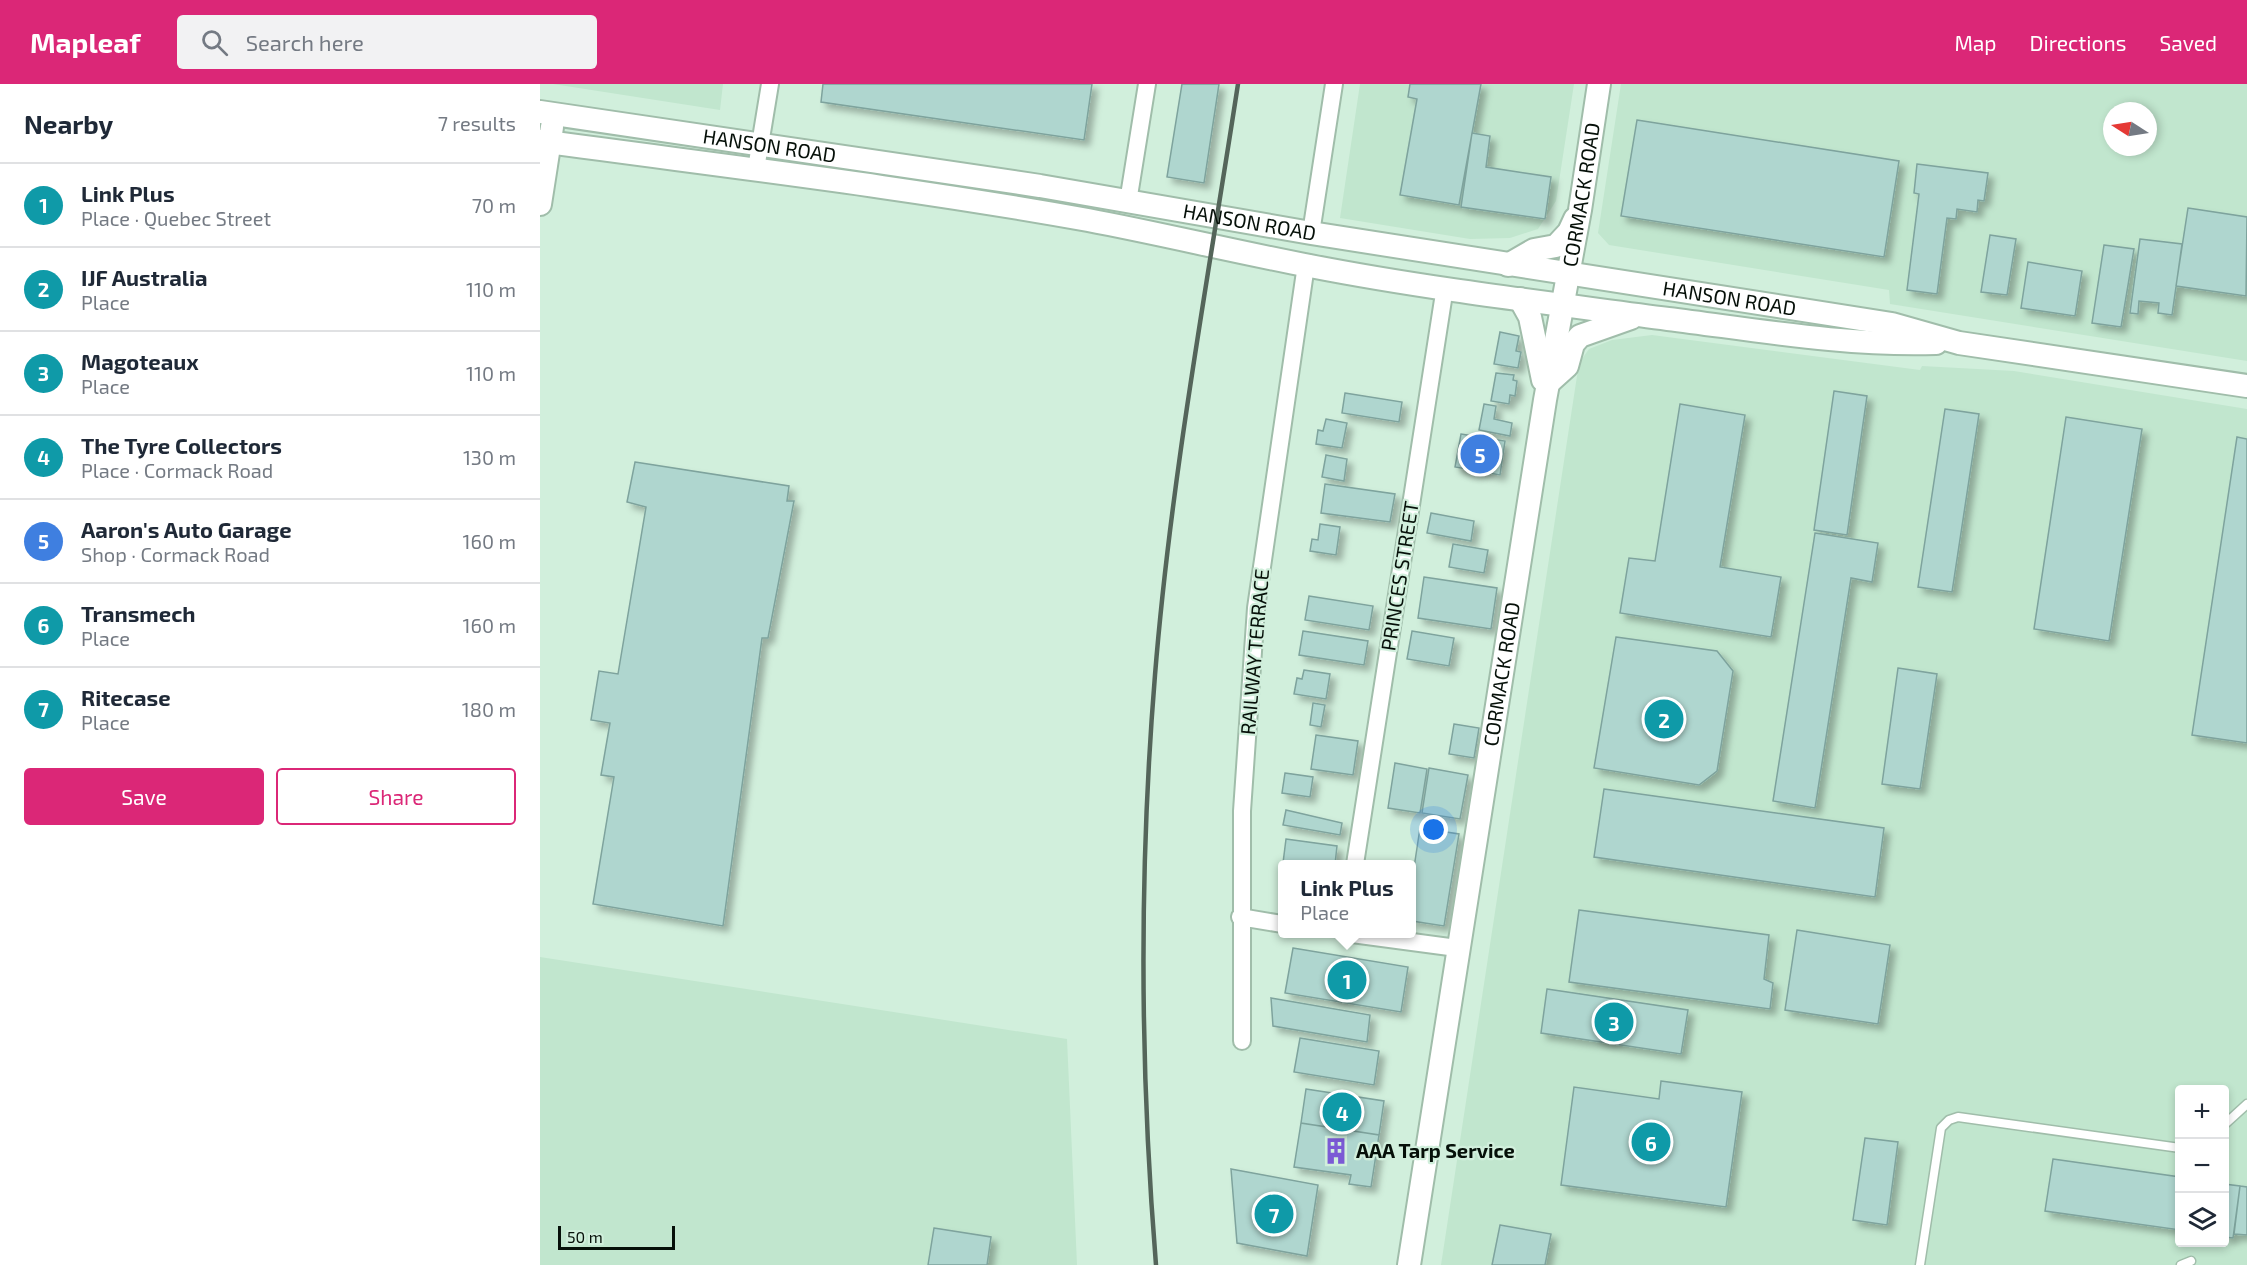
<!DOCTYPE html>
<html lang="en">
<head>
<meta charset="utf-8">
<style>
	body { margin:0; font-family:"Exo 2",sans-serif; background:#f2f2f3; color:#1f2937 }
	.controls { position:absolute; right:18px; bottom:18px; display:grid; overflow:hidden; border-radius:6px; box-shadow:0 3px 9px #0003 }
	.controls button { width:54px; height:54px; display:grid; place-items:center; padding:0; border:0; border-bottom:2px solid #e0e1e3; background:#fff; color:#1f2937; font:30px sans-serif }
	.compass { position:absolute; left:1563px; top:18px; width:54px; height:54px; border-radius:50%; background:#fff; box-shadow:0 3px 9px #0003; rotate:282deg }
	.scale { position:absolute; left:18px; bottom:15px; width:117px; box-sizing:border-box; padding-left:6px; border:3px solid #061009; border-top:0; font-size:16px; line-height:21px; white-space:nowrap; color:#061009; -webkit-text-stroke:4px #d1efdc; paint-order:stroke }
	.you { position:absolute; left:894px; top:746px; width:21px; height:21px; margin:-15px; border:4px solid #fff; border-radius:50%; background:#1a73e8; box-shadow:0 0 0 9px #1a73e833 }
	.badge { display:grid; place-items:center; width:39px; height:39px; border-radius:50%; background:#db2777; color:#fff; font-size:20px; font-weight:700 }
	.pin { position:absolute; translate:-50% -50%; border:3px solid #fff; box-shadow:0 2px 6px #0006 }
	.popup { position:absolute; left:738px; top:776px; width:138px; height:78px; box-sizing:border-box; display:grid; place-content:center; border-radius:6px; background:#fff; filter:drop-shadow(0 2px 4px #0005); font-size:20px; white-space:nowrap; color:#747a83 }
	.popup b { font-size:22px; color:#1f2937 }
	.popup::after { content:''; position:absolute; left:50%; top:100%; margin-left:-12px; border:12px solid transparent; border-top-color:#fff }
	.list { margin:0; padding:0; list-style:none }
	h2 { display:flex; justify-content:space-between; align-items:center; height:78px; margin:0; padding:0 24px; font-size:26px }
	h2 small { font-size:20px; font-weight:400; color:#747a83 }
	.list li { display:grid; grid-template-columns:39px 1fr auto; gap:18px; align-items:center; box-sizing:border-box; height:84px; padding:0 24px; border-top:2px solid #e0e1e3 }
	.list b { display:block; font-size:22px; white-space:nowrap }
	.list p { margin:0; font-size:20px; white-space:nowrap; color:#747a83 }
	.list em { font-size:20px; font-style:normal; color:#747a83 }
	.actions { display:flex; gap:12px; padding:18px 24px }
	.actions a { flex:1; padding:14px 0; border:2px solid #db2777; border-radius:6px; text-align:center; font-size:21px; color:#db2777 }
	.actions .main { background:#db2777; color:#fff }
	.icon { flex:none; width:33px; height:33px; fill:none; stroke:currentColor; stroke-width:2; stroke-linecap:round; stroke-linejoin:round }
	.map { position:relative; flex:none; width:1707px; height:1181px; overflow:hidden }
	header { display:flex; align-items:center; gap:36px; box-sizing:border-box; height:84px; padding:0 30px; background:#db2777; color:#fff }
	header strong { font-size:28px }
	nav { display:flex; gap:33px; margin-inline-start:auto; font-size:21px }
	.search { width:420px; height:54px; background:#f2f2f3; display:flex; align-items:center; gap:15px; box-sizing:border-box; padding:0 21px; border-radius:6px; color:#747a83; font-size:22px }
	main { display:flex }
	aside { flex:1; background:#fff }
	.map>svg:first-child { display:block }
</style>
</head>
<body>
<header>
<strong>Mapleaf</strong>
<div class="search"><svg class="icon" aria-label="search" viewBox="0 0 24 24"><circle cx="10" cy="10" r="6"/><path d="M15 15l6 6"/></svg>Search here</div>
<nav><a>Map</a><a>Directions</a><a>Saved</a></nav>
</header>
<main>
<aside>
<h2>Nearby<small>7 results</small></h2>
<ul class="list">
<li><span class="badge" style="background:#0f9aa8">1</span><div><b>Link Plus</b><p>Place · Quebec Street</p></div><em>70 m</em></li>
<li><span class="badge" style="background:#0f9aa8">2</span><div><b>IJF Australia</b><p>Place</p></div><em>110 m</em></li>
<li><span class="badge" style="background:#0f9aa8">3</span><div><b>Magoteaux</b><p>Place</p></div><em>110 m</em></li>
<li><span class="badge" style="background:#0f9aa8">4</span><div><b>The Tyre Collectors</b><p>Place · Cormack Road</p></div><em>130 m</em></li>
<li><span class="badge" style="background:#3f7fe0">5</span><div><b>Aaron's Auto Garage</b><p>Shop · Cormack Road</p></div><em>160 m</em></li>
<li><span class="badge" style="background:#0f9aa8">6</span><div><b>Transmech</b><p>Place</p></div><em>160 m</em></li>
<li><span class="badge" style="background:#0f9aa8">7</span><div><b>Ritecase</b><p>Place</p></div><em>180 m</em></li>
</ul>
<div class="actions"><a class="main">Save</a><a>Share</a></div>
</aside>
<div class="map">
<svg width="1707" height="1181" viewBox="0 0 1707 1181">
	<defs>
		<filter id="shadow"><feDropShadow dx="5.5" dy="5.5" stdDeviation="3" flood-color="#0004"/></filter>
	</defs>
	<rect width="100%" height="100%" fill="#d1efdc"/>
	<path fill="#c1e6ce" fill-rule="evenodd" d="M13 0H183L180 26Z
		M820 0H1034L1016 117 998 145 970 154 930 155 800 134Z
		M1081 0H1707V277L1350 220 1349 206 1069 161 1058 149ZM1572 27H1608V63H1572Z
		M1112 251 1380 286 1382 282 1474 287 1707 325V1181H901L1039 279 1049 265 1072 256ZM1640 1006H1684V1158H1640Z
		M0 873 527 955 537 1181H0Z"/>
	<path fill="#afd6cf" stroke="#7ea39d" stroke-width="1.5" filter="url(#shadow)" d="M283 0H552L544 56 281 18Z
		M642 0H679L664 99 627 93Z
		M870 0H941L919 121 860 111 877 15 868 13Z
		M1097 36 1359 77 1344 173 1081 132Z
		M932 49 950 52 946 83 1011 93 1005 135 921 123Z
		M1377 80 1448 89 1444 117 1438 116 1437 128 1417 125 1416 135 1407 134 1397 210 1367 206 1379 110 1374 109Z
		M1648 124 1707 133 1706 212 1636 202Z
		M1450 151 1476 155 1467 211 1441 208Z
		M1600 155 1642 160 1632 231 1618 229 1619 219 1599 217 1598 230 1590 229Z
		M1564 161 1594 165 1581 243 1552 239Z
		M1488 178 1542 187 1535 232 1481 224Z
		M960 248 979 252 976 267 981 268 978 284 954 280Z
		M956 289 974 291 973 296 977 297 975 312 970 311 969 320 951 317Z
		M1294 307 1327 312 1307 451 1274 446Z
		M805 309 862 318 859 338 802 329Z
		M944 320 956 322 954 335 972 339 970 352 939 346Z
		M1140 320 1205 331 1180 483 1241 493 1231 553 1080 529 1089 474 1115 477Z
		M1405 325 1439 330 1412 508 1378 503Z
		M1526 333 1602 345 1569 557 1494 545Z
		M786 335 807 339 802 364 776 360 778 346 783 347Z
		M921 350 965 357 960 391 915 383Z
		M1697 353 1707 355V659L1652 651Z
		M786 371 807 375 804 397 782 393Z
		M95 378 249 402 247 417H254L228 554H222L183 842 53 820 74 693 61 691 70 639 51 636 59 587 78 590 106 423 87 418Z
		M785 400 855 410 850 438 781 429Z
		M891 429 934 437 931 457 887 449Z
		M780 440 800 443 796 471 770 467 772 455 778 456Z
		M1275 449 1338 459 1332 498 1311 494 1275 724 1233 717Z
		M913 460 948 466 944 489 909 483Z
		M884 493 957 504 951 545 878 534Z
		M769 512 833 522 829 546 765 536Z
		M763 547 828 557 824 581 759 571Z
		M872 547 914 554 909 582 867 575Z
		M1076 553 1177 567 1193 587 1177 687 1159 701 1054 684Z
		M1358 584 1397 590 1380 705 1342 700Z
		M764 586 790 590 786 615 754 610 757 594 762 595Z
		M773 619 785 621 781 643 770 641Z
		M914 640 939 644 934 674 909 670Z
		M776 651 818 657 813 691 771 685Z
		M855 679 887 685 880 729 848 724Z
		M889 684 928 691 920 735 882 729Z
		M745 689 773 693 770 713 742 709Z
		M1064 705 1344 744 1335 813 1054 773Z
		M746 726 802 739 800 751 743 741Z
		M880 744 919 750 904 842 872 837V797Z
		M746 755 797 762 795 780 743 779Z
		M1039 826 1229 851 1224 895 1233 899 1230 925 1029 898Z
		M1257 846 1350 861 1338 940 1245 926Z
		M753 864 868 883 861 928 745 909Z
		M1007 905 1148 926 1141 970 1001 949Z
		M731 914 830 931 827 958 733 942Z
		M760 954 839 967 834 1001 754 988Z
		M1121 997 1202 1008 1186 1123 1021 1101 1034 1003 1119 1015Z
		M766 1005 844 1017 839 1051 761 1039Z
		M761 1039 839 1051 831 1103 809 1100 811 1091 754 1083Z
		M1325 1054 1358 1058 1347 1141 1313 1136Z
		M1513 1075 1640 1093V1146L1505 1127Z
		M691 1085 778 1101 767 1172 697 1159Z
		M1684 1100 1700 1102 1693 1154 1684 1153Z
		M1700 1102 1707 1103V1151L1694 1150Z
		M960 1141 1011 1150 1005 1181H952Z
		M394 1144 451 1153 447 1181H388Z"/>
	<g fill="none" stroke-linecap="round" stroke-linejoin="round">
		<defs>
			<path id="lane" d="M1684 1041 1707 1020
				M1380 1181 1401 1044 1409 1036 1418 1033 1640 1064
				M1641 1181 1651 1177"/>
			<path id="street" d="M216 85 230 0
				M588 118 607 0
				M771 149 794 0
				M815 780 905 203
				M700 833 742 840
				M812 850 917 864
				M702 957V727L716 524 766 181"/>
			<g id="secondary">
				<path id="s1" d="M0 28 500 102 771 149 1352 240 1419 259 1707 302"/>
				<path d="M0 57C183 82 366 103 548 136 622 150 696 168 770 182 888 205 1009 219 1128 235 1217 246 1307 262 1396 259"/>
				<path d="M0 120 12 43"/>
				<path d="M968 181 994 166 1016 162 1029 148 1035 135"/>
				<path d="M980 215 990 233 1003 296"/>
				<path d="M1007 300 1027 282 1033 260 1040 252 1091 234"/>
				<path id="s2" d="M869 1181 1005 316 1040 126 1059 0"/>
			</g>
		</defs>
		<use href="#lane" stroke="#a0bdaa" stroke-width="11"/>
		<use href="#street" stroke="#a0bdaa" stroke-width="20"/>
		<use href="#secondary" stroke="#a0bdaa" stroke-width="26"/>
		<use href="#lane" stroke="#fff" stroke-width="8"/>
		<use href="#street" stroke="#fff" stroke-width="16"/>
		<use href="#secondary" stroke="#fff" stroke-width="22"/>
		<path stroke="#54655a" stroke-width="4.5" d="M616 1181C600 985 599 787 615 591 631 393 668 196 698 0"/>
	</g>
	<defs>
		<symbol id="building-bare" viewBox="-9 -9 18 18"><path d="M-4-6H4V6H1V3H-1V6H-4ZM-2.5-4.3h1.7v1.8h-1.7ZM.8-4.3h1.7v1.8H.8ZM-2.5-1h1.7V.8h-1.7ZM.8-1h1.7V.8H.8Z" fill="#7b5ad5" stroke="#d1efdc" stroke-width="2.5" paint-order="stroke"/></symbol>
	</defs>
	<g fill-rule="evenodd">
		<use href="#building-bare" x="777" y="1048" width="38" height="38"/>
	</g>
	<g text-anchor="middle" stroke-width="4.5" stroke-linejoin="round" paint-order="stroke">
		<g font-size="20" fill="#061009" stroke="#d1efdc">
			<text dy="7" stroke="none"><textPath href="#s1" startOffset="232">HANSON ROAD</textPath></text>
			<text dy="7" stroke="none"><textPath href="#s2" startOffset="1084">CORMACK ROAD</textPath></text>
			<text dy="7" stroke="none"><textPath href="#s1" startOffset="718">HANSON ROAD</textPath></text>
			<text dy="7" stroke="none"><textPath href="#s1" startOffset="1204">HANSON ROAD</textPath></text>
			<text transform="translate(860 492) rotate(-81)" y="7">PRINCES STREET</text>
			<text transform="translate(715 568) rotate(-85)" y="7">RAILWAY TERRACE</text>
			<text dy="7" stroke="none"><textPath href="#s2" startOffset="598">CORMACK ROAD</textPath></text>
		</g>
		<g font-size="20" font-weight="bold" fill="#061009" stroke="#d1efdc" text-anchor="start">
			<text x="816" y="1074">AAA Tarp Service</text>
		</g>
	</g>
</svg>
<div class="controls">
<button>+</button>
<button>−</button>
<button><svg class="icon" aria-label="layers" viewBox="0 0 24 24"><path d="M12 4l9 5-9 5-9-5zM3 14l9 5 9-5"/></svg></button>
</div>
<svg class="compass" viewBox="-18 -18 36 36"><path d="M0-13l5 13h-10z" fill="#e53935"/><path d="M0 13l5-13h-10z" fill="#747a83"/></svg>
<div class="scale">50 m</div>
<div class="you"></div>
<div class="pin badge" style="left:807px;top:896px;background:#0f9aa8">1</div>
<div class="popup"><b>Link Plus</b>Place</div>
<div class="pin badge" style="left:1124px;top:635px;background:#0f9aa8">2</div>
<div class="pin badge" style="left:1074px;top:938px;background:#0f9aa8">3</div>
<div class="pin badge" style="left:802px;top:1028px;background:#0f9aa8">4</div>
<div class="pin badge" style="left:940px;top:370px;background:#3f7fe0">5</div>
<div class="pin badge" style="left:1111px;top:1058px;background:#0f9aa8">6</div>
<div class="pin badge" style="left:734px;top:1130px;background:#0f9aa8">7</div>
</div>
</main>
</body>
</html>
